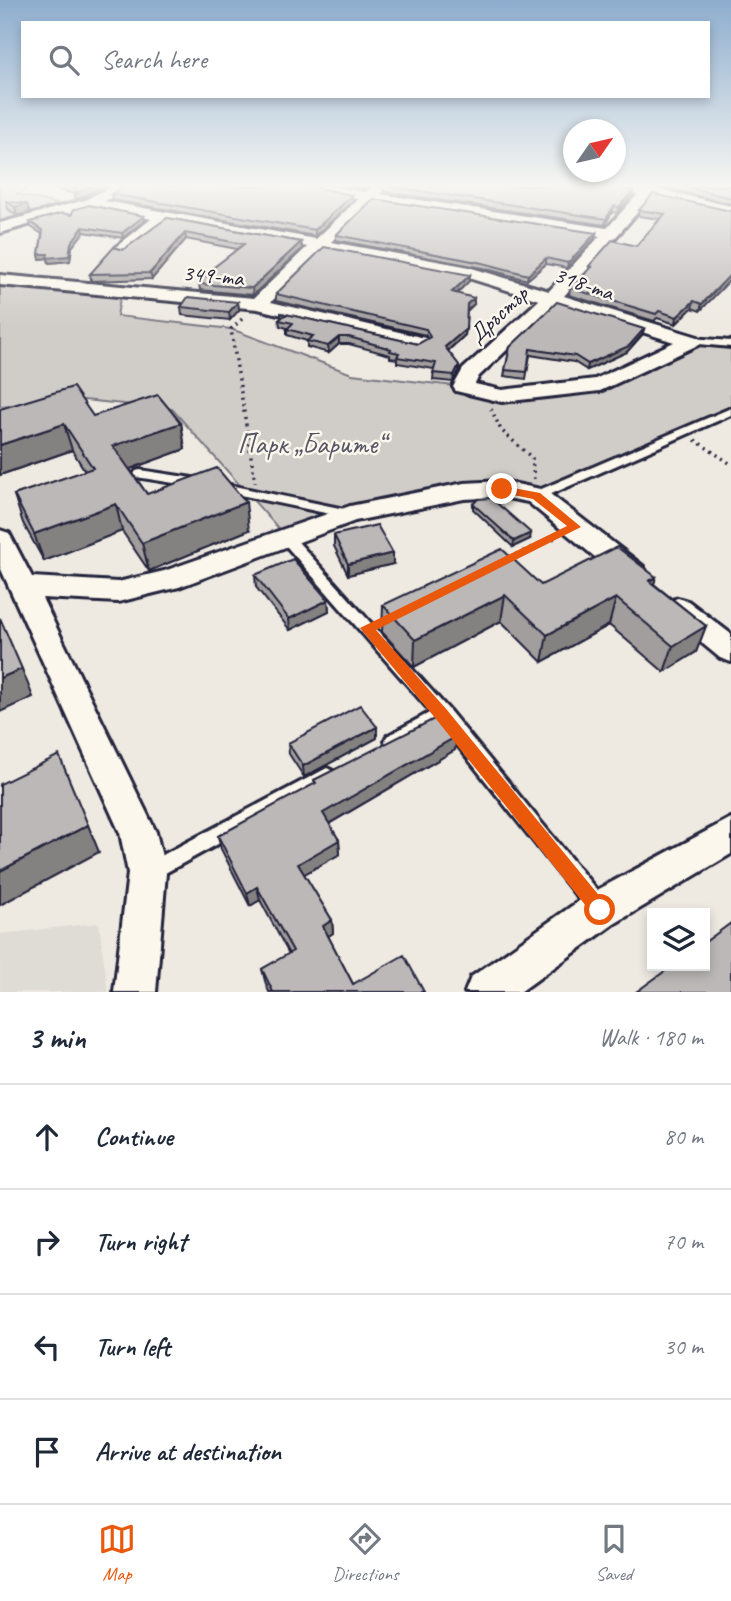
<!DOCTYPE html>
<html lang="en">
<head>
<meta charset="utf-8">
<style>
	body { margin:0; font-family:Caveat,sans-serif; background:#f6f6f7; color:#1f2937 }
	.controls { position:absolute; right:21px; bottom:21px; display:grid; overflow:hidden; border-radius:0px; box-shadow:0 4px 10px #0003 }
	.controls button { width:63px; height:63px; display:grid; place-items:center; padding:0; border:0; border-bottom:2px solid #e0e1e3; background:#fff; color:#1f2937; font:35px sans-serif }
	.compass { position:absolute; left:563px; top:119px; width:63px; height:63px; border-radius:50%; background:#fff; box-shadow:0 4px 10px #0003; rotate:56deg }
	.stop { position:absolute; width:21px; height:21px; margin:-16px; border:5px solid #ea580c; border-radius:50%; background:#fff }
	.stop.end { background:#ea580c; border-color:#fff; box-shadow:0 2px 7px #0008 }
	.list { margin:0; padding:0; list-style:none }
	h2 { display:flex; justify-content:space-between; align-items:center; height:91px; margin:0; padding:0 28px; font-size:30px }
	h2 small { font-size:23px; font-weight:400; color:#747a83 }
	.list li { display:grid; grid-template-columns:46px 1fr auto; gap:21px; align-items:center; box-sizing:border-box; height:105px; padding:0 28px; border-top:2px solid #e0e1e3 }
	.list b { display:block; font-size:26px; white-space:nowrap }
	.list em { font-size:23px; font-style:normal; color:#747a83 }
	.icon { flex:none; width:38px; height:38px; fill:none; stroke:currentColor; stroke-width:2; stroke-linecap:round; stroke-linejoin:round }
	.map { position:relative; flex:none; width:731px; height:992px; overflow:hidden }
	.search { position:absolute; background:#fff; box-shadow:0 4px 10px #0003; left:21px; right:21px; top:21px; height:77px; display:flex; align-items:center; gap:18px; box-sizing:border-box; padding:0 24px; border-radius:0px; color:#747a83; font-size:26px }
	.sheet { height:511px; background:#fff }
	nav { display:flex; justify-content:space-around; align-items:center; box-sizing:border-box; height:98px; border-top:2px solid #e0e1e3; background:#fff; font-size:19px; color:#747a83 }
	nav a { display:grid; justify-items:center; gap:4px }
	nav .on { color:#ea580c }
	.map>svg:first-child { display:block }
</style>
</head>
<body>
<div class="map">
<svg width="731" height="992" viewBox="0 0 731 992">
	<rect width="100%" height="100%" fill="#eeeae2"/>
	<filter id="ink" filterUnits="userSpaceOnUse"><feTurbulence type="fractalNoise" baseFrequency=".0143" numOctaves="2"/><feDisplacementMap in="SourceGraphic" scale="14" xChannelSelector="R" yChannelSelector="G"/><feConvolveMatrix kernelMatrix="1 2 1 2 8 2 1 2 1" color-interpolation-filters="sRGB"/></filter>
	<g filter="url(#ink)">
		<path fill="#dfdbd5" d="M99 923 108 992H0V934Z"/>
		<path fill="#d0cdc9" stroke="#797882" stroke-width="2" d="M0 186H32L17 194 72 208 0 228Z
			M0 280 121 292 117 316 231 329 352 374 463 387 502 396 600 385 691 341 731 344V411L536 496 464 491 286 537 172 409 84 400 0 406Z"/>
		<g fill="none" stroke-linecap="round" stroke-linejoin="round">
			<defs>
				<path id="lane" d="M691 338 731 341V347L688 343 686 341Z
					M731 408V415L540 499H532L530 496 532 493Z
					M140 470 199 479 205 483 199 487 136 477 134 474 136 471Z
					M220 483 349 510 355 514 349 518 216 490 214 487Z
					M286 533 291 534 448 709 604 899 607 906 604 913 597 916 590 913 440 723 399 746 393 748 387 746 385 741 387 736 431 712 281 540 280 537Z
					M327 768 333 771 335 776 333 781 156 878 149 881 142 878 140 872 142 866Z"/>
				<path id="street" d="M112 186H131L105 201 316 239 358 199 291 186H330L366 192 371 187 379 186 383 190 380 194 607 228 637 195 605 186H660L658 189 731 206V215L693 204 651 197 564 296 698 337 701 341 698 345 600 391 502 402 456 391 453 387 463 369 539 300 462 276 323 250 271 302 425 338 428 342 425 346 418 348 258 309 0 285V275L254 298 307 247 167 221 123 254 117 252V246L151 219 90 207 0 233V223L85 200ZM372 201 600 236 549 291 465 266 331 242ZM555 305 674 342 595 379 502 390 475 384 479 376Z
					M502 481 545 490 643 566 647 573 643 580 633 583 623 580 528 502 502 497 464 499 355 521 179 587 118 602 42 598 156 832 166 873 156 992H114L128 873 120 833 0 567V530L9 533 32 577 118 582 164 571 350 506 464 483Z
					M678 598 688 601 731 634V662L720 658 668 615 664 608 668 601Z
					M731 818V854L614 924 520 992H465L471 977 586 896Z"/>
			</defs>
			<use href="#lane" stroke="#22223b" stroke-width="6"/>
			<use href="#street" stroke="#22223b" stroke-width="6"/>
			<path stroke="#22223b" stroke-width="3.5" stroke-dasharray="2 4.5" stroke-linecap="butt" d="M242 319 231 329 255 482
				M491 409 501 430 532 458 534 479
				M695 440 731 464"/>
			<path stroke="#22223b" stroke-width="5" stroke-dasharray="2 6" stroke-linecap="butt" d="M509 559 555 537"/>
			<use href="#lane" fill="#fbf7ec" fill-rule="evenodd"/>
			<use href="#street" fill="#fbf7ec" fill-rule="evenodd"/>
		</g>
		<path fill="#a29e9e" stroke="#22223b" stroke-width="2" d="M42 186H105L76 200 75 194Z
			M349 186H371L365 189Z
			M381 186H618L633 191 632 196 617 213 612 212 605 225 385 192Z
			M662 186H731V204L662 187Z
			M111 194 352 195 353 201 315 236 113 200Z
			M6 201 30 212 17 216 8 209Z
			M639 210 731 211 700 311 692 308 676 324 657 318 654 321 569 295 570 288 589 270V266L636 246 660 219 638 216Z
			M72 215 145 220 123 238 84 232 72 247 70 261 49 263 48 258 40 259 39 254 42 234 31 227 30 222Z
			M167 218 301 242 302 249 253 295 200 290 199 284 237 249 186 239 152 279 91 281 90 274Z
			M596 233 595 238 567 268 546 264 527 280 483 268 336 240V235Z
			M470 275 469 281 457 293 474 304 467 310 465 335 448 351 459 365V371L453 382 433 380 434 369 397 363V359L390 358V355L349 344H339L329 353 307 347V341L287 335V328L280 326 279 320 281 318V313L418 344 427 339 426 335 276 301V294Z
			M238 302 239 310 230 320 182 315 181 307Z
			M644 329 642 335 627 352 587 370 574 362 530 355 526 379 504 376 510 347Z
			M0 409 181 423 185 449 130 469 147 494 249 530 149 571 122 531 44 561 23 523 14 495 85 471 72 450 0 475Z
			M473 504 530 539 513 547 473 509Z
			M334 535 393 564 348 575 334 546Z
			M255 575 328 600 329 611 290 630 256 587Z
			M656 577 654 584 706 626 696 652 664 672 609 625 542 662 501 621 414 667 382 632 383 605 541 585Z
			M457 736 455 750 329 824 339 840 340 854 304 874 332 920 333 933 328 936 353 984 424 992H269L265 981 262 969 289 954 260 900 250 906 221 849 218 836 315 784 314 780Z
			M377 738 304 777 289 754 288 743Z"/>
		<path fill="#848181" stroke="#22223b" stroke-width="2" d="M91 186H105L76 200 75 194Z
			M633 191 632 196 617 213 619 207Z
			M352 195 353 201 315 236V230Z
			M27 204 30 212 17 216 15 207Z
			M614 206 612 212 605 225 606 219Z
			M144 216 145 220 123 238 122 233Z
			M83 227 84 232 72 247 70 261 49 263 48 258 40 259 39 254H48L71 243Z
			M185 233 186 239 152 279 150 273Z
			M596 233 595 238 567 268 568 263Z
			M301 242 302 249 253 295 252 288Z
			M546 258V264L527 280 528 275Z
			M731 274V279L700 311 702 304Z
			M470 275 469 281 452 298V292Z
			M474 298V304L467 311V304Z
			M694 301 692 308 676 324 677 317Z
			M238 302 239 310 230 320 229 312Z
			M466 329 465 335 444 354 445 347Z
			M644 329 642 335 627 352 587 370 588 364Z
			M339 337V344L329 353 328 346Z
			M459 365V371L453 382 454 375Z
			M181 423 185 449 119 473 113 446Z
			M64 424 72 450 0 475V445Z
			M246 502 249 530 149 571 142 543Z
			M116 504 122 531 44 561 34 534Z
			M531 533 530 539 513 547 514 541Z
			M393 553V564L348 575V564Z
			M656 577 648 603 649 581Z
			M505 595 501 621 414 667 415 640Z
			M616 598 609 625 542 662 547 635Z
			M328 600 329 611 290 630 289 619Z
			M706 626 696 652 664 672 673 646Z
			M22 669 33 697 0 712V678Z
			M377 727V738L304 777 303 766Z
			M457 736 455 750 323 827V813Z
			M88 825 99 852 0 905V871Z
			M339 840 340 854 299 877 298 864Z
			M257 887 260 900 250 906 247 893Z
			M332 920 333 933 324 939 323 926Z"/>
		<path fill="#bcb8b8" stroke="#22223b" stroke-width="2" d="M65 186H91L75 194 76 189Z
			M125 186H309L352 195 315 230 111 194Z
			M386 186H618L633 191 619 207 614 206 606 219Z
			M684 186H731V198Z
			M653 194 731 211V274L702 304 694 301 677 317 659 311 656 314 570 288 592 267 589 266 612 240 636 246 665 214 639 210Z
			M373 199 596 233 568 263 546 258 528 275 483 263 336 235Z
			M6 201 27 204 15 207Z
			M89 205 144 216 122 233 83 227 71 243 69 256 47 258 48 254H39L43 231 30 222 62 213 72 215 73 210Z
			M167 218 301 242 252 288 199 284 209 271 244 244 185 233 150 273 90 274 114 247 123 250Z
			M324 247 470 275 452 292 474 298 467 304 466 329 445 347 459 365 454 375 433 373 436 363 397 357 399 353 390 351 391 349 349 337H339L328 346 307 341 313 336 287 329 293 323 279 320 286 314 281 313 418 344 430 337 426 329 276 294Z
			M188 297 238 302 229 312 181 307Z
			M557 302 644 329 629 346 588 364 575 356 530 349 527 372 505 370 510 347Z
			M73 387 93 416 158 395 181 423 113 446 147 494 217 468 246 502 142 543 116 504 34 534 14 495 93 468 64 424 0 445V409Z
			M491 498 531 533 514 541 473 504 478 499Z
			M377 525 393 553 348 564 334 535Z
			M617 547 656 577 649 581 706 626 673 646 616 598 547 635 505 595 415 640 383 605 502 549 541 585Z
			M293 559 328 600 289 619 255 575Z
			M0 618 22 669 0 678Z
			M360 705 377 727 303 766 288 743Z
			M440 716 457 736 323 813 339 840 298 864 332 920 323 926 353 984 404 955 424 992H273L262 969 293 951 257 887 247 893 218 836 316 783 314 780Z
			M59 755 88 825 0 871V784Z
			M731 923V992H636L672 966H705V942Z"/>
	</g>
	<linearGradient id="sky" x2="0" y2="1"><stop stop-color="#8dadce"/><stop offset="0.57" stop-color="#f7f6f2"/><stop offset="1" stop-color="#f7f6f2" stop-opacity="0"/></linearGradient>
	<rect width="731" height="325" fill="url(#sky)"/>
	<path fill="#ea580c" d="M502 486 540 493 581 527 376 630 447 710 606 904 609 910 606 916 600 919 594 916 436 719 360 628 567 526 533 499 498 492V487Z"/>
	<g text-anchor="middle" stroke-width="5" stroke-linejoin="round" paint-order="stroke">
		<g font-size="23" fill="#22223b" stroke="#fbf7ec">
			<text transform="translate(213 275) rotate(5)" y="8">349-та</text>
			<text transform="translate(584 283) rotate(19)" y="8">318-та</text>
			<text transform="translate(498 314) rotate(-43)" y="8">Дръстър</text>
		</g>
		<g font-size="28" fill="#565566" stroke="#fbf7ec">
			<text x="311" y="453">Парк „Барите“</text>
		</g>
	</g>
</svg>
<div class="controls">
<button><svg class="icon" aria-label="layers" viewBox="0 0 24 24"><path d="M12 4l9 5-9 5-9-5zM3 14l9 5 9-5"/></svg></button>
</div>
<svg class="compass" viewBox="-18 -18 36 36"><path d="M0-13l5 13h-10z" fill="#e53935"/><path d="M0 13l5-13h-10z" fill="#747a83"/></svg>
<div class="stop" style="left:600px;top:910px"></div>
<div class="stop end" style="left:502px;top:489px"></div>
<div class="search"><svg class="icon" aria-label="search" viewBox="0 0 24 24"><circle cx="10" cy="10" r="6"/><path d="M15 15l6 6"/></svg>Search here</div>
</div>
<section class="sheet">
<h2>3 min<small>Walk · 180 m</small></h2>
<ul class="list">
<li><svg class="icon" aria-label="ahead" viewBox="0 0 24 24"><path d="M12 20V5M6 11l6-6 6 6"/></svg><div><b>Continue</b></div><em>80 m</em></li>
<li><svg class="icon" aria-label="right" viewBox="0 0 24 24"><path d="M7 20v-9h11M14 6l5 5-5 5"/></svg><div><b>Turn right</b></div><em>70 m</em></li>
<li><svg class="icon" aria-label="left" viewBox="0 0 24 24"><path d="M17 20v-9H6M10 6l-5 5 5 5"/></svg><div><b>Turn left</b></div><em>30 m</em></li>
<li><svg class="icon" aria-label="arrive" viewBox="0 0 24 24"><path d="M6 21V4h12l-3 4 3 4H6"/></svg><div><b>Arrive at destination</b></div></li>
</ul>
</section>
<nav>
<a class="on"><svg class="icon" aria-label="map" viewBox="0 0 24 24"><path d="M3 6l6-2 6 2 6-2v14l-6 2-6-2-6 2zM9 4v14M15 6v14"/></svg>Map</a>
<a><svg class="icon" aria-label="directions" viewBox="0 0 24 24"><path d="M12 3l9 9-9 9-9-9zM9 14v-3h6M13 9l2 2-2 2"/></svg>Directions</a>
<a><svg class="icon" aria-label="saved" viewBox="0 0 24 24"><path d="M7 4h10v16l-5-4-5 4z"/></svg>Saved</a>
</nav>
</body>
</html>
